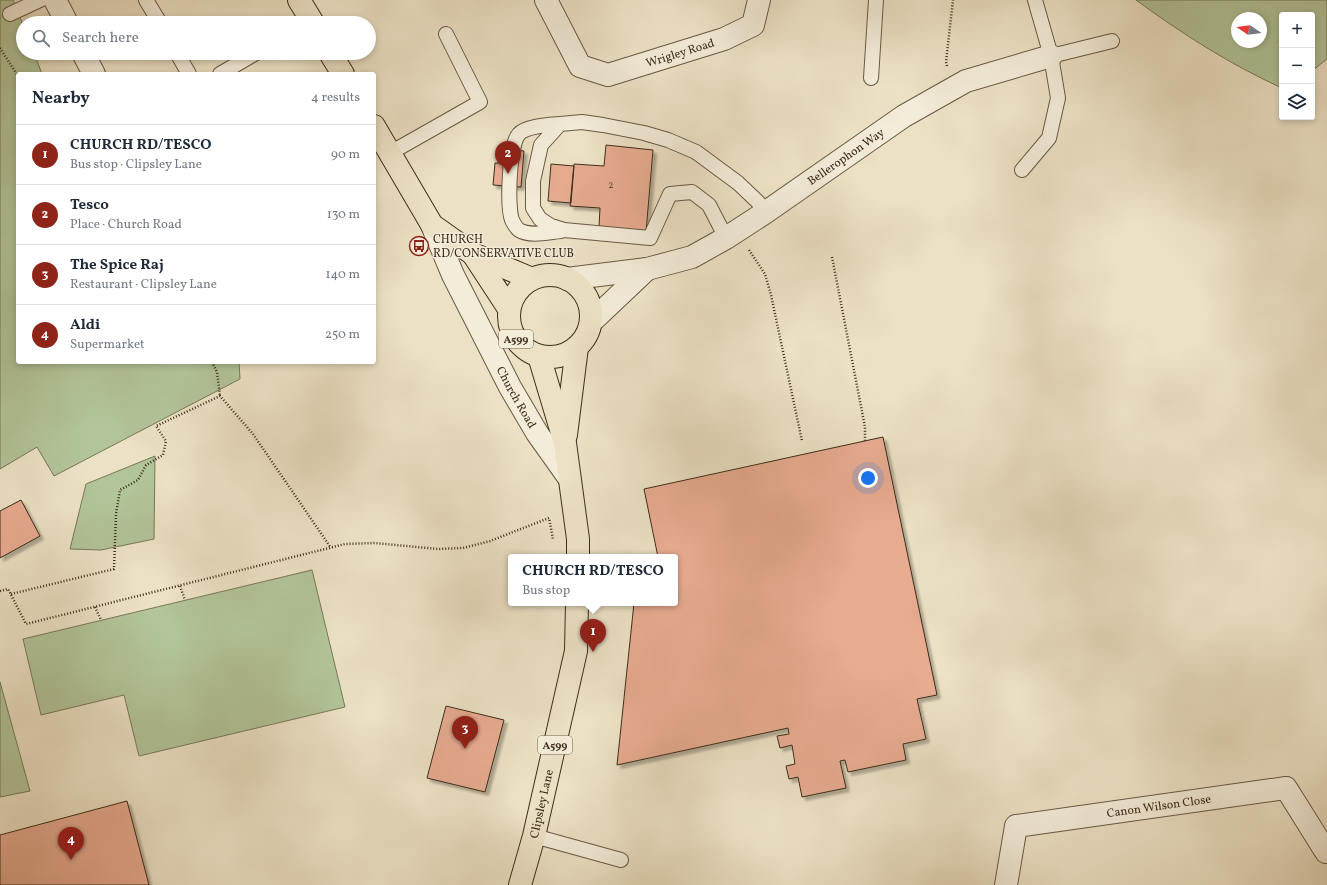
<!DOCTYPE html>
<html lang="en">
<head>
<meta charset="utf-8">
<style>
	body { margin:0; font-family:Vollkorn,serif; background:#f6f6f7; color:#1f2937 }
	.controls { position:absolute; right:12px; top:12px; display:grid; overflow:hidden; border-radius:4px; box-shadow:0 2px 6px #0003 }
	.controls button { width:36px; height:36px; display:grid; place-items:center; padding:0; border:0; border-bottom:1px solid #e0e1e3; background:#fff; color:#1f2937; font:20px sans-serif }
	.compass { position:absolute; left:1231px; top:12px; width:36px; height:36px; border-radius:50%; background:#fff; box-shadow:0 2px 6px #0003; rotate:283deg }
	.you { position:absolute; left:868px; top:478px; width:14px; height:14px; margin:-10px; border:3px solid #fff; border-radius:50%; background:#1a73e8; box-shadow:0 0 0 6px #1a73e833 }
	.badge { display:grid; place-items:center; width:26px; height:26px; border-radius:50%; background:#8f2418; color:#fff; font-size:13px; font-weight:700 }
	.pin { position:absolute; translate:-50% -33px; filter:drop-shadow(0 1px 2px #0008) }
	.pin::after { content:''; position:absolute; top:21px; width:14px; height:12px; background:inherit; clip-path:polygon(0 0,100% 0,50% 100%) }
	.popup { position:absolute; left:508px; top:554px; width:170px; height:52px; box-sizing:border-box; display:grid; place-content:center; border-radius:4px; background:#fff; filter:drop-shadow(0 1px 3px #0005); font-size:13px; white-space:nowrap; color:#747a83 }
	.popup b { font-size:15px; color:#1f2937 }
	.popup::after { content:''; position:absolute; left:50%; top:100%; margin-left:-8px; border:8px solid transparent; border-top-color:#fff }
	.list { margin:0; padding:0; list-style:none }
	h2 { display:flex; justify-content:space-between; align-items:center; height:52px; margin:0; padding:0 16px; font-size:17px }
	h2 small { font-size:13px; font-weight:400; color:#747a83 }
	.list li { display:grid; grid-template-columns:26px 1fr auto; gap:12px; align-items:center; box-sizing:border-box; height:60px; padding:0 16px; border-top:1px solid #e0e1e3 }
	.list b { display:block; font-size:15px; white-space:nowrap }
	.list p { margin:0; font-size:13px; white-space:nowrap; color:#747a83 }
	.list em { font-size:13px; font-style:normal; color:#747a83 }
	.icon { flex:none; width:22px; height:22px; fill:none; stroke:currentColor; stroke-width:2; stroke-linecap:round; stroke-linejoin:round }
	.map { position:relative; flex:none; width:1327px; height:885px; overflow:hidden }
	.search { position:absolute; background:#fff; box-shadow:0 2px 6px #0003; left:16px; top:16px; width:360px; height:44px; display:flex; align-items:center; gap:10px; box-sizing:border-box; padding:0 14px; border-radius:22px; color:#747a83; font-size:15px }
	.panel { position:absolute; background:#fff; box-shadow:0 2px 6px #0003; left:16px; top:72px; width:360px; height:292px; border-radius:4px }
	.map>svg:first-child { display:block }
</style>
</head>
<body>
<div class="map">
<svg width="1327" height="885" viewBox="0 0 1327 885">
	<defs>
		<filter id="shadow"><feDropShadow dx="3.5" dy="3.5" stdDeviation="1" flood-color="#0004"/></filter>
	</defs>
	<rect width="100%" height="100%" fill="#ece1c5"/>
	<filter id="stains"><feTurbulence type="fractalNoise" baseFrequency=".005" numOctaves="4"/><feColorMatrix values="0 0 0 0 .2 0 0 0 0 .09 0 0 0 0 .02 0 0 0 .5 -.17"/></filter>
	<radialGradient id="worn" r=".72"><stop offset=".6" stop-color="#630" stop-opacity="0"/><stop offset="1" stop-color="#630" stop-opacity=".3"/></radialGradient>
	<path fill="#b2c499" stroke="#777859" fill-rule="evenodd" d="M0 0H13L23 25V53H34L42 74H18V362H239L240 379 54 476 37 447 0 469Z
		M1136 0H1327V59L1312 71V15H1282V88C1231 65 1181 33 1136 0ZM1237 18H1261V42H1237Z
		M155 456 154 539 101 550 70 549 86 484Z
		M312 570 345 707 139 756 124 695 41 715 23 639Z
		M0 682 30 791 0 797Z"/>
	<path fill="#e7ab90" stroke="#3c2d19" filter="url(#shadow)" d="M606 145 653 150 646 232 599 227 600 208 570 206 574 164 604 166Z
		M505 149 524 151 521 187 493 185 495 163H504Z
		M551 164 574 166 571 203 548 201Z
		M883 437 937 695 917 699 926 739 903 744 906 760 848 772 845 760 840 761 846 788 802 797 798 777 789 779 786 766 795 764 792 745 780 748 777 736 789 734 788 728 617 765 634 603H675V557H658L644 489Z
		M21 500 40 536 0 558V511Z
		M446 706 504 720 485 792 427 778Z
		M127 801 149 885H0V835Z"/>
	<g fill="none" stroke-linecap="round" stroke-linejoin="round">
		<defs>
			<path id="lane" d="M146 0 160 23
				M10 14 40 0
				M177 53 189 74
				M1051 56 1112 41
				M220 74 256 53
				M871 78 876 0
				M560 124C549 125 526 126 519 134 509 144 507 207 512 220 514 224 516 228 519 230 530 237 549 232 561 231
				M390 153 480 102 446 34
				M1022 170 1049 138 1058 98 1051 56 1035 0
				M726 238 709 205 692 192 670 194 650 238 564 230 551 226 540 219 533 208V181L541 145 560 124 582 122 603 125 644 133 668 140 696 152 738 183 758 202 766 212
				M534 836 621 860"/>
			<g id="street">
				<path d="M55 0 67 23"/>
				<path id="s1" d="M546 0 580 66 608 75 724 39 753 25 759 0"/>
				<path d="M83 53 94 74"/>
				<path id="s2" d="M432 225 453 275 510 387 537 433 569 478"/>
				<path id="s3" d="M567 279 647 269 692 257 726 238 766 212 904 116 966 81 1051 56"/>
				<path d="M591 322 647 269"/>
				<path id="s4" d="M1006 885 1016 826 1286 788 1326 852"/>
			</g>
			<g id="primary">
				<path d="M299 0 313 23"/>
				<path d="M330 53 343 74"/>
				<path d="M374 126 432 225 473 254 532 279"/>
				<path d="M473 254 509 309"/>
				<circle cx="550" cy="316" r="41"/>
				<path d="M539 356 565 443 578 539V557"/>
				<path d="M566 435 577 347"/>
				<path id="s5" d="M520 885 534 836 576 651 577 603"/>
			</g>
		</defs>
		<use href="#lane" stroke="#685a44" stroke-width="16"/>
		<use href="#street" stroke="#685a44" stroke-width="24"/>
		<use href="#primary" stroke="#3c2d19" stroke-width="24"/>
		<path stroke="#3c2d19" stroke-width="2.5" stroke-dasharray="1 2" stroke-linecap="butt" d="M0 48 18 76
			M947 66 946 62 953 0
			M749 250 765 274 771 295 802 441
			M832 257 865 427V441
			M212 362 217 372 220 396
			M180 586 185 600
			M0 591 8 589 26 624 345 544 375 543 438 549 463 548 490 541 549 518 553 539
			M11 594 114 569 116 514 120 490 138 480 146 465 163 455 166 441 156 426 220 396 253 434 331 548
			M95 607 101 620"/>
		<use href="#lane" stroke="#f3ecd9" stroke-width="14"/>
		<use href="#street" stroke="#f3ecd9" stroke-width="22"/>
		<use href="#primary" stroke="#ece1c5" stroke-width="22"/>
	</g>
	<defs>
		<symbol id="bus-ring" viewBox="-11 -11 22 22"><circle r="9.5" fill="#f3ecd9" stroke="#8f2418" stroke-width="1.5"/><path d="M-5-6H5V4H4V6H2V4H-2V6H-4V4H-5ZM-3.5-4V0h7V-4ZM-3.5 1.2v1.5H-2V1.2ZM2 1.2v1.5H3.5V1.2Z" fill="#8f2418"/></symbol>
	</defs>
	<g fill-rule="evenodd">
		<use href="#bus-ring" x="408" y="235" width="22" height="22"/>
	</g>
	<g text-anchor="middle" stroke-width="3" stroke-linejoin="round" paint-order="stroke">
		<g font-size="10" fill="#674c37">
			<text x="611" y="188">2</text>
		</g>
		<g fill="#f3ecd9" stroke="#736653" stroke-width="1">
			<rect x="499" y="330" width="34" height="18" rx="3"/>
			<rect x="538" y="736" width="34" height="18" rx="3"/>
		</g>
		<g font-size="11" font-weight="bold" fill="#3c2d19">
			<text x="516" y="343">A599</text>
			<text x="555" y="749">A599</text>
		</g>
		<g font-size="12" fill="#3c2d19" stroke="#f3ecd9">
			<text dy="4" stroke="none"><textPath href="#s1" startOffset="179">Wrigley Road</textPath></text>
			<text dy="4" stroke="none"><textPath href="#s3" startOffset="311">Bellerophon Way</textPath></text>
			<text dy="4" stroke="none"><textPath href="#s2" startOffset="192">Church Road</textPath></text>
			<text dy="4" stroke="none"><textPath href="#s5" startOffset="84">Clipsley Lane</textPath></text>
			<text dy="4" stroke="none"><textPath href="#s4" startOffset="204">Canon Wilson Close</textPath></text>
		</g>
		<g font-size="12" fill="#3c2d19" stroke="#f3ecd9" text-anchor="start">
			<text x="433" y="243">CHURCH<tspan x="433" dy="14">RD/CONSERVATIVE CLUB</tspan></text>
		</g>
	</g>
	<rect width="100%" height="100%" filter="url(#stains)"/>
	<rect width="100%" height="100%" fill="url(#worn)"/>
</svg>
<div class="controls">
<button>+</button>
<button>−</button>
<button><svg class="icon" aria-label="layers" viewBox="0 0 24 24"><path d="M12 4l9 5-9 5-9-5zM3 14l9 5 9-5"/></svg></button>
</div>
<svg class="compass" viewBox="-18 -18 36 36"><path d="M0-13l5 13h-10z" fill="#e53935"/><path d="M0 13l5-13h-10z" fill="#747a83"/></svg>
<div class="you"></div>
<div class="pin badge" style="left:593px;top:652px">1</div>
<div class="popup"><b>CHURCH RD/TESCO</b>Bus stop</div>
<div class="pin badge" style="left:508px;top:174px">2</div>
<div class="pin badge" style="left:465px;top:749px">3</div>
<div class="pin badge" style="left:71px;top:860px">4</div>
<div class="search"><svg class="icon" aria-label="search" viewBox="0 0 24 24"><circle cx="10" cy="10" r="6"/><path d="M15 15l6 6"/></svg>Search here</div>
<section class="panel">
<h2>Nearby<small>4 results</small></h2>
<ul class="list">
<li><span class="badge">1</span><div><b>CHURCH RD/TESCO</b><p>Bus stop · Clipsley Lane</p></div><em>90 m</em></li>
<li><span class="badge">2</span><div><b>Tesco</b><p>Place · Church Road</p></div><em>130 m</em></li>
<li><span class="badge">3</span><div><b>The Spice Raj</b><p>Restaurant · Clipsley Lane</p></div><em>140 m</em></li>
<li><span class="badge">4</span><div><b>Aldi</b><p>Supermarket</p></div><em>250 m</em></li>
</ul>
</section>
</div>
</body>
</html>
